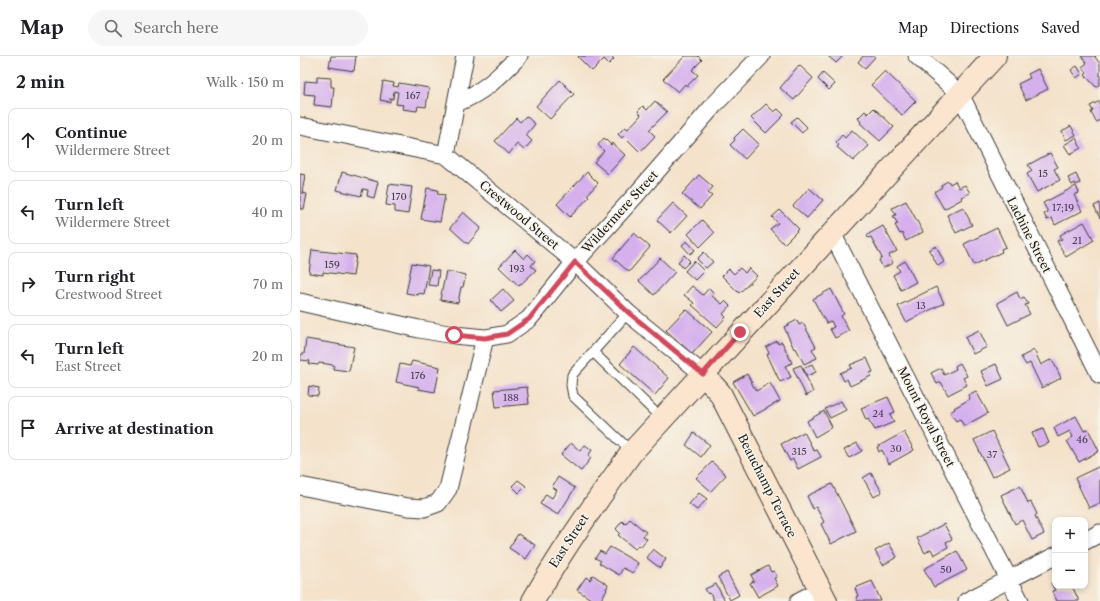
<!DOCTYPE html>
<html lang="en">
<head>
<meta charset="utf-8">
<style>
	body { margin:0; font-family:"Libre Caslon Text",serif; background:#f6f6f6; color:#202124 }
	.controls { position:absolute; right:12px; bottom:12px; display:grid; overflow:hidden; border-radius:8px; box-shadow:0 2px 6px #0003 }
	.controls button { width:36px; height:36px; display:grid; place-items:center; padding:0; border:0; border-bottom:1px solid #e0e0e0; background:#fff; color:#202124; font:20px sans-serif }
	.stop { position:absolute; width:12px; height:12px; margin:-9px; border:3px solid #d1495b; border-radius:50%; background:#fff }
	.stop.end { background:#d1495b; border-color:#fff; box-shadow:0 1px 4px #0008 }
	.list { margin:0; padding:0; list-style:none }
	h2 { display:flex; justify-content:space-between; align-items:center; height:52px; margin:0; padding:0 16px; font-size:17px }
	h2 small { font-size:13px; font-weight:400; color:#757577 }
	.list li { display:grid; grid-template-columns:26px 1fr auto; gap:12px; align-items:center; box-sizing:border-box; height:64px; margin:0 8px 8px; padding:0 8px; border:1px solid #e0e0e0; border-radius:8px }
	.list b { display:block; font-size:15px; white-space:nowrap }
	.list p { margin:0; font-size:13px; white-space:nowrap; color:#757577 }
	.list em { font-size:13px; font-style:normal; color:#757577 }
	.icon { flex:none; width:22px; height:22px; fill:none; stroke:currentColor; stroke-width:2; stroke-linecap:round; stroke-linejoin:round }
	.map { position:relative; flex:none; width:800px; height:545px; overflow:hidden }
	header { display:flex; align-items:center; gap:24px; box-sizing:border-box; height:56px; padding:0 20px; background:#fff; border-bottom:1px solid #e0e0e0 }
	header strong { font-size:19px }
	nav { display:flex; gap:22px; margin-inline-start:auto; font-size:14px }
	.search { width:280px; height:36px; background:#f6f6f6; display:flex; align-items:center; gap:10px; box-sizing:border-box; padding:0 14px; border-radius:22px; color:#757577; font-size:15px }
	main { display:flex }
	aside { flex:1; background:#fff }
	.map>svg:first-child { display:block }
</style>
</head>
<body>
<header>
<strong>Map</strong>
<div class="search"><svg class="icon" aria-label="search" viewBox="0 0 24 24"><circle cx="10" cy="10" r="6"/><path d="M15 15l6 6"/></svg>Search here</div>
<nav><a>Map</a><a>Directions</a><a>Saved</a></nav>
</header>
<main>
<aside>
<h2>2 min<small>Walk · 150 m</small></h2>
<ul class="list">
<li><svg class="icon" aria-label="ahead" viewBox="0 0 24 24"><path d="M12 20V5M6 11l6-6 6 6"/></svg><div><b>Continue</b><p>Wildermere Street</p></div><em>20 m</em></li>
<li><svg class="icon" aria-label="left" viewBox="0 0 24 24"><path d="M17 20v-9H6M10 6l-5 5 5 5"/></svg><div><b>Turn left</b><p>Wildermere Street</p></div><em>40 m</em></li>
<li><svg class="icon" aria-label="right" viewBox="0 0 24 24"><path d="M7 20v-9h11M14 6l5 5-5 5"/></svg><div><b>Turn right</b><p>Crestwood Street</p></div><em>70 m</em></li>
<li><svg class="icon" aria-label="left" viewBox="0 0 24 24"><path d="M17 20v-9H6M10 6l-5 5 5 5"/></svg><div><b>Turn left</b><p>East Street</p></div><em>20 m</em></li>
<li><svg class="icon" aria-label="arrive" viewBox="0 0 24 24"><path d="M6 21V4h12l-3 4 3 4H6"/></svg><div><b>Arrive at destination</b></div></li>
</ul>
</aside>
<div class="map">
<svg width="800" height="545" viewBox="0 0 800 545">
	<rect width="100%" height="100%" fill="#f7f3e8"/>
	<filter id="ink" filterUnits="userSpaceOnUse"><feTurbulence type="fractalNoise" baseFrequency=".025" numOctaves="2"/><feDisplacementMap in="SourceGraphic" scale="8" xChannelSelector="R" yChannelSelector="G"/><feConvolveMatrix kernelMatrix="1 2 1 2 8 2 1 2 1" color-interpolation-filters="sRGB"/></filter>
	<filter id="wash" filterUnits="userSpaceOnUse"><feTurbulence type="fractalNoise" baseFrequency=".012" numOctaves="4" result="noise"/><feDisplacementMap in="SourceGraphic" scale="16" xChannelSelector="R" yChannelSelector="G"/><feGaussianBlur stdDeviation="0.9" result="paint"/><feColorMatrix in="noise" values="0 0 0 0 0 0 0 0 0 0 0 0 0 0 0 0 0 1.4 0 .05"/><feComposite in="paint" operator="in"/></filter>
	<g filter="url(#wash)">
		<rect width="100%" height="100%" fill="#f4e2cb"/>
		<g id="blocks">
			<path fill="#d5b0ed" d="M31 0H56L54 15 29 11Z
				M279 0H311L314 3 309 8 304 3 292 15 278 1Z
				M385 0H398L402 4 392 14 398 19 387 30 385 28 378 36 363 23Z
				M528 0H543L536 7Z
				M563 0H573L575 1 565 12 558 6Z
				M781 0H796L795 1 800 8V28L796 31 785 19 787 17 782 11 787 7Z
				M499 9 513 22 494 44 480 32Z
				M777 10 782 18 776 22 771 14Z
				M738 13 748 33 726 44 718 28 730 22 728 18Z
				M585 15 616 45 602 59 571 29Z
				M523 17 535 28 529 34 518 23Z
				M17 21 31 22V31H34L32 51 14 49 15 39 4 38 5 25 17 26Z
				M260 24 274 38 250 63 236 50Z
				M83 25 94 27 93 30 98 31 99 27 129 32 126 51 118 50 117 55 102 53 103 49 96 48 98 36 94 35 93 43 90 42V46L80 44Z
				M355 45 367 56 349 74 355 80 340 96 324 80 322 82 318 78 325 71 328 73 341 59 338 55 343 50 347 54Z
				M800 45V64L796 66 791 56 793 55 790 50Z
				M466 48 474 56 478 53 484 59 466 77 451 62Z
				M574 52 594 71 580 85 560 67 561 66 558 62 565 55 568 58Z
				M226 60 235 68 226 79 232 85 224 94 217 88 209 98 195 85 216 62 220 66Z
				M497 61 507 71 502 77 491 66Z
				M771 70 776 79 766 84 762 75Z
				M443 73 459 88 445 103 430 89 435 84 434 82Z
				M552 74 569 90 553 105 537 91 539 89 536 86 542 79 545 82Z
				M304 82 311 89 312 87 325 99 308 118 294 106 304 95 298 89Z
				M776 82 781 92 770 98 764 89Z
				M750 97 758 111 754 113 760 124 737 136 727 118 732 115 728 109Z
				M42 116 78 126 74 142 67 140 68 134 63 133 61 140 37 134Z
				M287 116 298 127 287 139 289 141 270 161 257 148Z
				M0 118 5 119 2 137 7 138 4 153H0Z
				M776 118 780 127 776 129 775 127 772 129 768 122Z
				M399 119 413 131 408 137 412 140 400 153 382 138Z
				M648 125 650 128 655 125 659 132 665 129 670 137 661 141 662 143 644 153 634 136 642 131 641 129Z
				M89 128 112 131 108 158 95 156V150L86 149Z
				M776 130 779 137 774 139 782 155 755 169 752 162 747 164 744 158 748 156 743 147Z
				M127 132 138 134 137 138 145 139 140 166 121 163Z
				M509 132 523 144 507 162 493 150Z
				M606 145 623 176 606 185 602 177 600 178 595 169 598 168 593 160 596 159 592 152Z
				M373 147 387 160 371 177 357 164Z
				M800 147V162L794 150Z
				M663 151 672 169 656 177 647 159Z
				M480 154 499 173 484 188 470 173 478 167 472 161Z
				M163 156 181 172 168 188 150 172Z
				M402 164 414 177 400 191 388 178Z
				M784 166 794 184 766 201 757 185 762 183 760 179Z
				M583 170 597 195 589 199 593 207 583 212 579 204 582 202 571 181 568 182 567 179Z
				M697 172 706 191 701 193 702 196 674 209 664 188Z
				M334 177 350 191 329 216 313 202Z
				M387 185 395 194 390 198 382 189Z
				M636 190 644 206 638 210 629 194Z
				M12 194 56 199 53 220 23 216V219L9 217Z
				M215 194 224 203 228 198 235 205 231 210 236 214 219 230 199 211Z
				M404 196 413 206 406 212 397 203Z
				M384 199 390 205 383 212 378 206Z
				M360 202 375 216 354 239 339 225Z
				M394 205 404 215 395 224 385 215Z
				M605 205 616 226 601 234 593 219 600 215 597 210Z
				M112 207 129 210 124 238 119 237 118 239 106 237Z
				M440 212 445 217 449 212 457 220 439 237 422 220 429 213 434 218Z
				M131 214 139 215 137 230 128 229Z
				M146 215 166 219 163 231H161L158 247 140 244Z
				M392 230 403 239 409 232 414 237 412 240 422 248 425 245 430 250 423 258 426 261 417 271 392 249 394 247 384 239Z
				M636 231 644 247 606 266 598 250Z
				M203 233 214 245 201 256 191 244Z
				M531 233 544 258 541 260 549 275 535 282 530 273 534 271 531 265 526 267 513 243Z
				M717 236 720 243 724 241 728 248 725 249 730 258 708 269 697 247Z
				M386 253 412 276 392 298 366 274Z
				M497 264 499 269 503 267 516 291 512 293 517 302 504 308 496 292 494 293 484 271Z
				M679 274 687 291 673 298 665 281Z
				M6 283 54 291 49 315 33 313 34 309 19 307 18 309 9 308 10 305 0 304 1 298H4Z
				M477 285 478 288 482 286 492 307 485 310 491 321 480 326 467 298 469 297 466 291Z
				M334 291 369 322 355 339 320 308Z
				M734 294 741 309 752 303 761 322 742 332 730 307 726 309 721 301Z
				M567 302 573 316 570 317 571 320 550 330 547 323 544 325 540 317 552 312 550 309Z
				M112 305 140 311 135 336 118 333 119 331 96 326 100 308 110 310Z
				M660 307 667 320 663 322 667 329 648 339 641 326 637 328 631 317 641 312 644 319 656 313 655 310Z
				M512 308 516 316 507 320 503 312Z
				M696 308 703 323 688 330 681 315Z
				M501 309 513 336 506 340 493 312Z
				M447 318 456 335 470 327 480 345 453 360 433 326Z
				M9 330 19 332 18 340 8 339Z
				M227 331 229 348 196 351 194 334Z
				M676 335 688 357 664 370 660 363 656 365 650 356 655 353 654 352 670 343 668 339Z
				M588 341 595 356 590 358 594 366 575 374 568 363 566 364 561 352Z
				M541 345 546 354 530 362 525 353Z
				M524 355 532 371 515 381 507 365Z
				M776 360 784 375 788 373 799 395 779 406 767 385 773 381 770 375 758 381 754 372Z
				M743 373 749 387 738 391 732 377Z
				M692 375 710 412 692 421 674 384Z
				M504 376 514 395 517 394 521 401 498 413 493 403 490 405 481 388Z
				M604 376 614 394 589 408 582 394 579 396 577 391Z
				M394 377 410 389 401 401 386 389Z
				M271 387 280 395 285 389 292 394 288 400 291 402 281 415 261 399Z
				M557 387 562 395 549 402 544 394Z
				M412 406 426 419 411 435 396 422Z
				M800 410V447L789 452 775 422Z
				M571 417 582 436 574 441 563 422Z
				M258 421 275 432 258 459 240 448 246 438 252 442 257 434 252 431Z
				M218 424 226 430 219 437 212 430Z
				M532 428 556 475 531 488 521 468 524 466 516 451 513 453 507 440Z
				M720 430 728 447 731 446 737 458 735 460 744 478 732 484 722 464 715 468 701 439Z
				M399 437 407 443 397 454 389 448Z
				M330 463 346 476 343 480 347 483 340 491 338 489 335 493 318 479 320 477 316 473 322 465 325 468Z
				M644 468 652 483 646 486 648 491 634 499 631 493 625 497 617 482Z
				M218 478 235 489 226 503 209 492Z
				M589 487 597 501 583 509 575 495Z
				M310 491 338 507 333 517 323 512 319 519 299 507 301 505 295 502 300 495 305 498Z
				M353 493 366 503 360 512 347 502Z
				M657 495 667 514 634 531 624 513Z
				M468 510 471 516 474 515 477 521 474 522 478 530 458 541 450 527 454 525 451 519Z
				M427 516 439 539 430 544 418 521Z
				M293 519 308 529 306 533 307 534 300 545H294L277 534 286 521 290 524Z
				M572 525 581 545H558L556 541 558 540 555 532Z
				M755 525V530H772L779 545H757L752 535 755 534 751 527Z
				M416 528 425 545H414L410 537 408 538 405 533Z"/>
		</g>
	</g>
	<g filter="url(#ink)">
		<use href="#blocks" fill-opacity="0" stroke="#3c3a36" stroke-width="1"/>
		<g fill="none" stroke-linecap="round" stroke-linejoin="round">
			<defs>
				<path id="lane" d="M328 257 272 319 271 329 273 340 332 396
					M293 296 362 363"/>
				<path id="street" d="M617 0 660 38 800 319
					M156 47C184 36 199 21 219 0
					M0 70 146 99 275 206 328 257 403 318
					M146 99 165 0
					M532 177 720 545
					M0 246 119 273 154 279 185 282 207 278 229 263 275 206 335 140 414 49 461 0
					M0 430 108 451 124 452 138 447 148 433 185 282
					M785 485 800 477
					M499 545 520 534
					M667 545 755 500"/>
				<path id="secondary" d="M403 318 420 337 526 545
					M233 545C263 492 296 445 332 396L695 0"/>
			</defs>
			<use href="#lane" stroke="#3c3a36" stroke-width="11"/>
			<use href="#street" stroke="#3c3a36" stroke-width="19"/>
			<use href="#secondary" stroke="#3c3a36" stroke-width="24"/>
			<use href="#lane" stroke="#fff" stroke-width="9"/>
			<use href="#street" stroke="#fff" stroke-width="17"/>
			<use href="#secondary" stroke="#fce5cf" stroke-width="22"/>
		</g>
	</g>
	<g fill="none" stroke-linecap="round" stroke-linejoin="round" filter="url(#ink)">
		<path stroke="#d1495b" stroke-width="5" d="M154 279 185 282 207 278 229 263 275 206 328 256 403 318 440 276"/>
	</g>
	<g text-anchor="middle" stroke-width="3" stroke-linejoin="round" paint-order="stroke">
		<g font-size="10" fill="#4a4150">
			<text x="113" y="43">167</text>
			<text x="743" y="121">15</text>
			<text x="99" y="144">170</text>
			<text x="763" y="155">17;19</text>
			<text x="777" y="188">21</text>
			<text x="32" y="212">159</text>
			<text x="217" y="216">193</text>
			<text x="621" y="253">13</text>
			<text x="118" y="323">176</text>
			<text x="211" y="345">188</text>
			<text x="578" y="361">24</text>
			<text x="782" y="387">46</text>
			<text x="596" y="396">30</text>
			<text x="499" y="399">315</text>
			<text x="692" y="402">37</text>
			<text x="646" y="517">50</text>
		</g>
		<g font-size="12" fill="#1c1c1c" stroke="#f7f3e8">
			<text transform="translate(320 156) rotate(-48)" y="4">Wildermere Street</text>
			<text transform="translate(219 159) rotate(40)" y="4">Crestwood Street</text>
			<text transform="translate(729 179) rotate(63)" y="4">Lachine Street</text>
			<text transform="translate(477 237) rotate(-48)" y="4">East Street</text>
			<text transform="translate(626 361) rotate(63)" y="4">Mount Royal Street</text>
			<text transform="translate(467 430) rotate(63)" y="4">Beauchamp Terrace</text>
			<text transform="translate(269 485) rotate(-57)" y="4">East Street</text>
		</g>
	</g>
</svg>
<div class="controls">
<button>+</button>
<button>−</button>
</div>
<div class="stop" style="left:154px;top:279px"></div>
<div class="stop end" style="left:440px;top:276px"></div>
</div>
</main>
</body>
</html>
